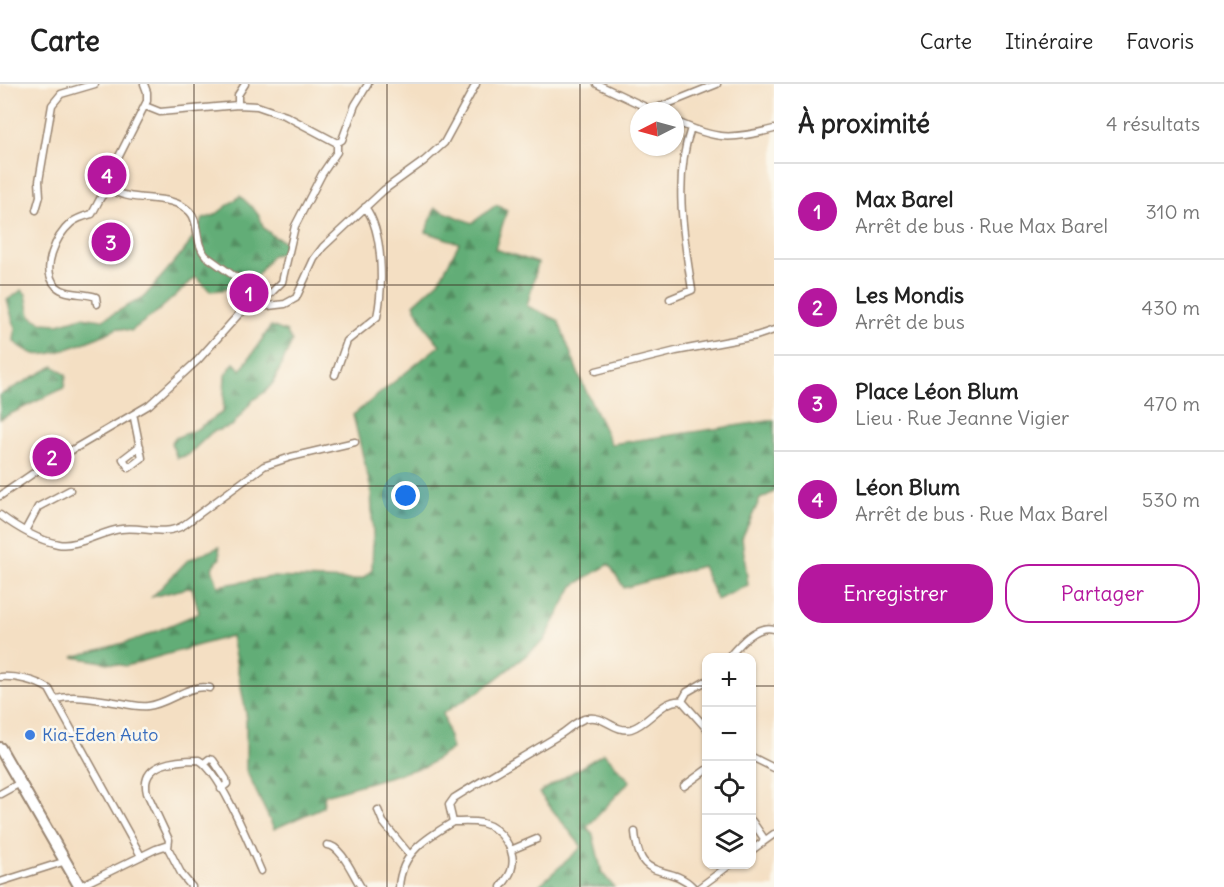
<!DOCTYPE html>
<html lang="fr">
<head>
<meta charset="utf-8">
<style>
	body { margin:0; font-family:Delius,sans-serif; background:#f6f6f6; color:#222 }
	.controls { position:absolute; right:18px; bottom:18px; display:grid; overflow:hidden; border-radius:12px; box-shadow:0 2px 4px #0004 }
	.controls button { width:54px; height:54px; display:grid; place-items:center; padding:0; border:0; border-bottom:2px solid #e0e0e0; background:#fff; color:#222; font:30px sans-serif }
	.compass { position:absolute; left:630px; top:18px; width:54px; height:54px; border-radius:50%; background:#fff; box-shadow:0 2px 4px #0004; rotate:264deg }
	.you { position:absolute; left:406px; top:412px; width:21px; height:21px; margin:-15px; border:4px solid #fff; border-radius:50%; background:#1a73e8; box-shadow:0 0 0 9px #1a73e833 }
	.badge { display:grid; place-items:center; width:39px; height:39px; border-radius:50%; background:#b5179e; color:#fff; font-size:20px; font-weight:700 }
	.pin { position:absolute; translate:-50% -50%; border:3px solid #fff; box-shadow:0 2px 6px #0006 }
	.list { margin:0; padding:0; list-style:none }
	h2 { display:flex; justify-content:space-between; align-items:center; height:78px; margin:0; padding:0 24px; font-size:26px }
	h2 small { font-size:20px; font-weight:400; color:#767676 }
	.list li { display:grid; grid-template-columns:39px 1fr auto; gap:18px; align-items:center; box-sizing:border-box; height:96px; padding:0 24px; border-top:2px solid #e0e0e0 }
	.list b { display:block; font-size:22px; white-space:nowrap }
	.list p { margin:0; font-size:20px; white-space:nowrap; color:#767676 }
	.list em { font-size:20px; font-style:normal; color:#767676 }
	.actions { display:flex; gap:12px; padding:18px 24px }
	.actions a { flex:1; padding:14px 0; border:2px solid #b5179e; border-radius:24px; text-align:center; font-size:21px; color:#b5179e }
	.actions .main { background:#b5179e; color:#fff }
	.icon { flex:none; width:33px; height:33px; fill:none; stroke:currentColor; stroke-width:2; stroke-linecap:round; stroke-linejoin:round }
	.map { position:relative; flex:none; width:774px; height:803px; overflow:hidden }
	header { display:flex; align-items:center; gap:36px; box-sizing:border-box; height:84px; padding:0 30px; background:#fff; border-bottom:2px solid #e0e0e0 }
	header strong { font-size:28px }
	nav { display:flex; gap:33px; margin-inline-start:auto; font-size:21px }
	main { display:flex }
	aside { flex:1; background:#fff }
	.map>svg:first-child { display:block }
</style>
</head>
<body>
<header>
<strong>Carte</strong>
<nav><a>Carte</a><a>Itinéraire</a><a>Favoris</a></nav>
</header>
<main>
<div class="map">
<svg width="774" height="803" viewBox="0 0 774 803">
	<defs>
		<pattern id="forest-firs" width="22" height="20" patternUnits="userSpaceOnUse" patternTransform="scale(1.5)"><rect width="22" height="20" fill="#62ad77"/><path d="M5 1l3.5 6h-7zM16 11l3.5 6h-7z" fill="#528d61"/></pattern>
	</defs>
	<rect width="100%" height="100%" fill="#fbf7ec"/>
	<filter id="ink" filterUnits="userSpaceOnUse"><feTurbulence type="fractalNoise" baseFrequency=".0167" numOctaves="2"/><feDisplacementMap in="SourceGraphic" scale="12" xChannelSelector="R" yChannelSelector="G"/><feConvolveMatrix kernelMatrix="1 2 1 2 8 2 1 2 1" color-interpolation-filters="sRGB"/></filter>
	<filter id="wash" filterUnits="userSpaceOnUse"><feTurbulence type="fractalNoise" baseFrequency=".008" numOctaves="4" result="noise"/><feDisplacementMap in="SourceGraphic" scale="24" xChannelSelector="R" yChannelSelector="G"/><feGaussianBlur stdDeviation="1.35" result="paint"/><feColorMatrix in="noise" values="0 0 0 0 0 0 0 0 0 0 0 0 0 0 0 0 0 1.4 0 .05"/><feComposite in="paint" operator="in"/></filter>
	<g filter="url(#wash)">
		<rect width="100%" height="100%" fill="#f4dfc3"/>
		<path fill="url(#forest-firs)" stroke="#4e6c4a" stroke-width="1.5" d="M240 112 253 124 260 133 263 143 273 152 285 158 283 169 272 171 256 193 223 206 210 207 196 193 157 228 131 247 118 244C102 252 52 274 35 270 28 268 20 262 14 258L15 244 7 216 22 206 26 210 30 231 42 239 58 240 82 233 102 236 144 213 187 163 203 135 215 131Z
			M496 121 507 126 495 165 538 179 527 222 558 236 580 294 611 360 774 336V408L760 415 742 454 748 501 717 516 702 482 624 504 609 480 573 502 544 557 482 606 443 629 452 665 426 682 325 711 323 723 274 745 246 686V629L231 552 126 582 73 573 138 555 199 529 192 503 152 513 188 476 219 463 220 474 212 484 218 502 271 493 353 496 363 494 372 486 373 453 371 405 353 331 440 261 426 244 414 220 439 197 459 159 426 148 435 124 472 139Z
			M271 242 287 248 292 258 273 299 265 308 253 316 232 342 212 348 188 371 177 374 171 359 175 354 197 345 223 328 225 291 234 279 241 286Z
			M54 282 66 291 64 304 0 335V311Z
			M604 669 630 697 587 743 593 751 602 789 614 803H537L582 763 539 709Z"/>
	</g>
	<g filter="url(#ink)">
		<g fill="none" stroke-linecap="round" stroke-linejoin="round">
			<defs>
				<path id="minor" d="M144 0 147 8V17L110 90 109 104C132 121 169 107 190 128 200 138 194 159 206 172L252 205 258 215V223
					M597 0 654 27
					M238 21V11L245 0
					M145 22 160 28 238 21 257 22 286 32 337 59
					M657 27 660 23 717 0
					M675 37C716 56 731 56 774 45
					M337 59 342 56 355 21 368 0
					M36 126 40 112 39 97 52 21 61 10 95 0
					M258 215 270 210 282 198 295 142 322 90 337 68V59
					M670 215 692 206C684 154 673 95 691 44
					M97 220 96 213C83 208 66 212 56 202 40 185 56 152 71 139 77 134 85 132 92 130L101 113 109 104
					M596 287 676 267 756 252 774 246
					M335 291 347 257 377 233C383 205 384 147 365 123
					M132 331 134 334 142 374 129 384 123 375 140 362
					M0 412 38 386 149 321 198 276 240 229 251 224 285 220 296 214 314 175 323 163 384 106 424 77 444 59 476 0
					M0 431C16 443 38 456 58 460 76 464 102 447 121 445 143 442 164 453 184 441L264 382 291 373 355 358
					M25 447 38 423 70 406
					M728 574C739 561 756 540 774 545
					M0 593C16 592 35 596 49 605L141 772
					M56 615C76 610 100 616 121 619 130 621 139 623 148 622 169 620 189 599 210 604
					M682 617 706 644
					M682 617 687 608 706 597
					M752 673 774 684
					M204 679 209 675 213 676 226 695 227 700 221 705
					M684 702 706 686
					M0 710 20 699
					M378 726 383 738 409 770
					M752 737 765 756
					M453 738C462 738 472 737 482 739 501 744 518 767 511 787 509 793 504 798 501 803
					M635 748C640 802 667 777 693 803
					M327 761C341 761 353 791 361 803
					M168 764 169 756 147 709C139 678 178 676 199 676 221 689 250 762 261 787
					M168 764 182 791 192 803
					M511 766 537 755
					M752 766 774 750
					M0 798 66 777
					M80 802 156 765 165 762 168 764
					M399 803C401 769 426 754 453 738L449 721 454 714C489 692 525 672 561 650 569 645 578 635 588 634 604 631 615 649 631 645 649 640 663 614 682 617
					M700 803 731 780"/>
				<path id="primary" d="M0 664 80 803"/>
			</defs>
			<use href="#minor" stroke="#988470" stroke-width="9"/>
			<use href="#primary" stroke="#988470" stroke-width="14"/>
			<use href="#minor" stroke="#fff" stroke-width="6"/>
			<use href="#primary" stroke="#fff" stroke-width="10"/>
		</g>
	</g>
	<path fill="none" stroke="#3b2a1e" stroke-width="1.5" stroke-opacity="0.55" d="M194 0V803M387 0V803M580 0V803M0 201H774M0 402H774M0 602H706M752 602H774"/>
	<circle fill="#3f7fe0" stroke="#fbf7ec" stroke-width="2" cx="30" cy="651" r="6"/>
	<g text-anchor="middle" stroke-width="5" stroke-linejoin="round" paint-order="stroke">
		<g font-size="18" fill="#366cbe" stroke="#fbf7ec" text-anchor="start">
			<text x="42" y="657">Kia-Eden Auto</text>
		</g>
	</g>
</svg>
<div class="controls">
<button>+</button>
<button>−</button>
<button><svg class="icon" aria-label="locate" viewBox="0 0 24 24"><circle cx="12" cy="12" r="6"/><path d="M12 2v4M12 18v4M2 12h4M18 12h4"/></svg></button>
<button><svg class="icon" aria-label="layers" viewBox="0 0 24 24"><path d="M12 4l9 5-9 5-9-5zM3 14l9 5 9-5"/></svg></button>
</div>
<svg class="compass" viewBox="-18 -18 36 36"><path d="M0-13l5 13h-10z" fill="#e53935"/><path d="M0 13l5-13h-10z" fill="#767676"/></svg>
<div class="you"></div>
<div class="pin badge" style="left:249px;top:209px">1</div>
<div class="pin badge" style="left:52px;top:373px">2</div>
<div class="pin badge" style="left:111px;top:158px">3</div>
<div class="pin badge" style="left:107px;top:91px">4</div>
</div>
<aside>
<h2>À proximité<small>4 résultats</small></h2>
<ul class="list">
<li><span class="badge">1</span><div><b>Max Barel</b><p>Arrêt de bus · Rue Max Barel</p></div><em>310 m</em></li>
<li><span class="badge">2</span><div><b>Les Mondis</b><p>Arrêt de bus</p></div><em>430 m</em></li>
<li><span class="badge">3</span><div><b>Place Léon Blum</b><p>Lieu · Rue Jeanne Vigier</p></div><em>470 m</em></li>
<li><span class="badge">4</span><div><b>Léon Blum</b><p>Arrêt de bus · Rue Max Barel</p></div><em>530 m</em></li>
</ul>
<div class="actions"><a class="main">Enregistrer</a><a>Partager</a></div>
</aside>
</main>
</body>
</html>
